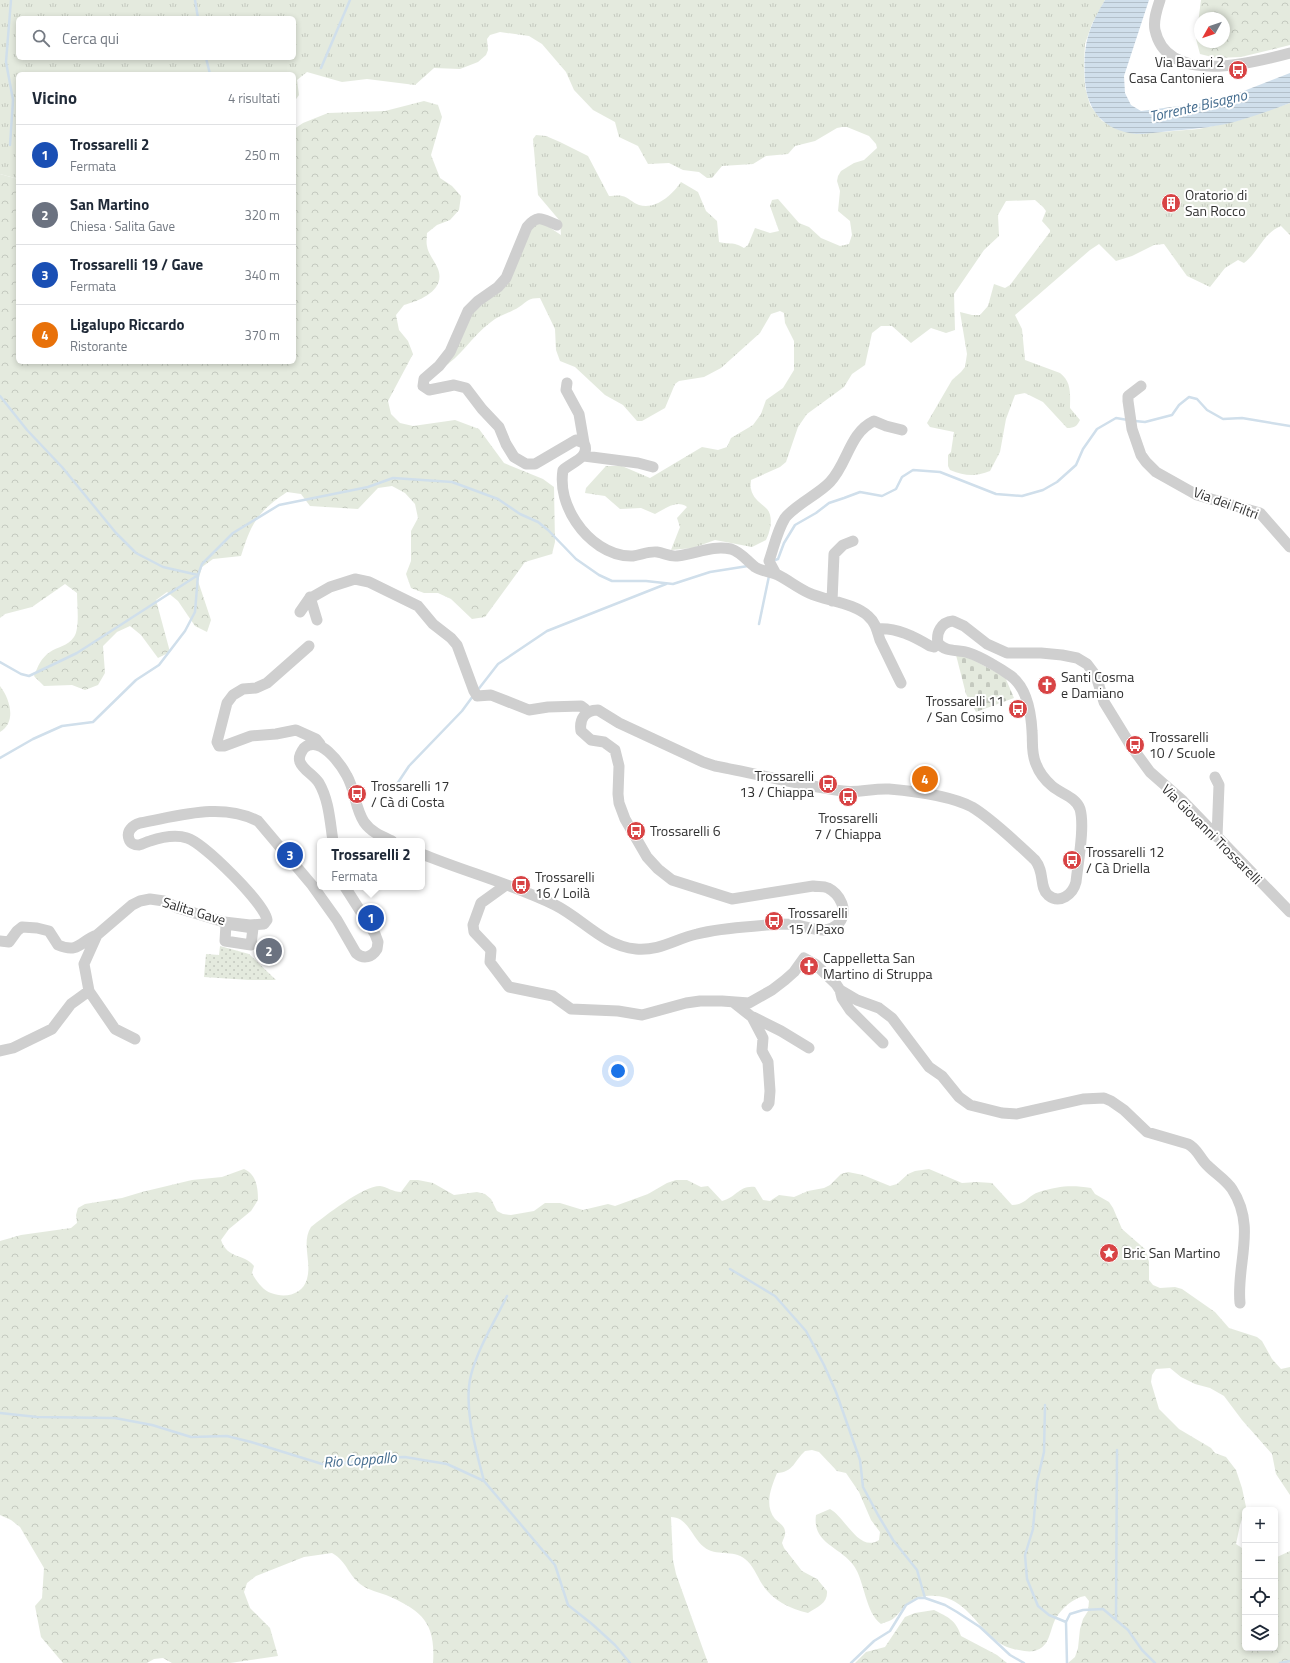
<!DOCTYPE html>
<html lang="it">
<head>
<meta charset="utf-8">
<style>
	body { margin:0; font-family:"Titillium Web",sans-serif; background:#f6f6f7; color:#1f2937 }
	.controls { position:absolute; right:12px; bottom:12px; display:grid; overflow:hidden; border-radius:6px; box-shadow:0 2px 6px #0003 }
	.controls button { width:36px; height:36px; display:grid; place-items:center; padding:0; border:0; border-bottom:1px solid #e0e1e3; background:#fff; color:#1f2937; font:20px sans-serif }
	.compass { position:absolute; left:1194px; top:12px; width:36px; height:36px; border-radius:50%; background:#fff; box-shadow:0 2px 6px #0003; rotate:230deg }
	.you { position:absolute; left:618px; top:1071px; width:14px; height:14px; margin:-10px; border:3px solid #fff; border-radius:50%; background:#1a73e8; box-shadow:0 0 0 6px #1a73e833 }
	.badge { display:grid; place-items:center; width:26px; height:26px; border-radius:50%; background:#111827; color:#fff; font-size:13px; font-weight:700 }
	.pin { position:absolute; translate:-50% -50%; border:2px solid #fff; box-shadow:0 1px 4px #0006 }
	.popup { position:absolute; left:317px; top:838px; width:108px; height:52px; box-sizing:border-box; display:grid; place-content:center; border-radius:6px; background:#fff; filter:drop-shadow(0 1px 3px #0005); font-size:13px; white-space:nowrap; color:#747a83 }
	.popup b { font-size:15px; color:#1f2937 }
	.popup::after { content:''; position:absolute; left:50%; top:100%; margin-left:-8px; border:8px solid transparent; border-top-color:#fff }
	.list { margin:0; padding:0; list-style:none }
	h2 { display:flex; justify-content:space-between; align-items:center; height:52px; margin:0; padding:0 16px; font-size:17px }
	h2 small { font-size:13px; font-weight:400; color:#747a83 }
	.list li { display:grid; grid-template-columns:26px 1fr auto; gap:12px; align-items:center; box-sizing:border-box; height:60px; padding:0 16px; border-top:1px solid #e0e1e3 }
	.list b { display:block; font-size:15px; white-space:nowrap }
	.list p { margin:0; font-size:13px; white-space:nowrap; color:#747a83 }
	.list em { font-size:13px; font-style:normal; color:#747a83 }
	.icon { flex:none; width:22px; height:22px; fill:none; stroke:currentColor; stroke-width:2; stroke-linecap:round; stroke-linejoin:round }
	.map { position:relative; flex:none; width:1290px; height:1663px; overflow:hidden }
	.search { position:absolute; background:#fff; box-shadow:0 2px 6px #0003; left:16px; top:16px; width:280px; height:44px; display:flex; align-items:center; gap:10px; box-sizing:border-box; padding:0 14px; border-radius:6px; color:#747a83; font-size:15px }
	.panel { position:absolute; background:#fff; box-shadow:0 2px 6px #0003; left:16px; top:72px; width:280px; height:292px; border-radius:6px }
	.map>svg:first-child { display:block }
</style>
</head>
<body>
<div class="map">
<svg width="1290" height="1663" viewBox="0 0 1290 1663">
	<defs>
		<pattern id="grass-tufts" width="24" height="20" patternUnits="userSpaceOnUse"><rect width="24" height="20" fill="#e4eade"/><path d="M3 7l-1-3M5 7V3M7 7l1-3M15 17l-1-3M17 17v-4M19 17l1-3" fill="none" stroke="#c4c9bf"/></pattern>
		<pattern id="forest-crowns" width="20" height="18" patternUnits="userSpaceOnUse"><rect width="20" height="18" fill="#e4eade"/><path d="M2 6a3 3 0 1 1 6 0M12 15a3 3 0 1 1 6 0" fill="none" stroke="#c4c9bf"/></pattern>
		<pattern id="cemetery-stones" width="16" height="16" patternUnits="userSpaceOnUse"><rect width="16" height="16" fill="#e4eade"/><path d="M2 7V4a2 2 0 0 1 4 0v3zM10 15v-3a2 2 0 0 1 4 0v3z" fill="#c4c9bf"/></pattern>
		<pattern id="park-dots" width="8" height="8" patternUnits="userSpaceOnUse"><rect width="8" height="8" fill="#e4eade"/><path d="M2 2h.1M6 6h.1" fill="none" stroke="#c4c9bf" stroke-width="1.8" stroke-linecap="round"/></pattern>
		<pattern id="water-rules" width="6" height="5" patternUnits="userSpaceOnUse"><rect width="6" height="5" fill="#d0dfeb"/><path d="M0 2.5h6" fill="none" stroke="#b3c0ca"/></pattern>
	</defs>
	<rect width="100%" height="100%" fill="#fff"/>
	<path fill="url(#grass-tufts)" fill-rule="evenodd" d="M0 0H1105L1092 24 1085 44 1084 65 1085 87 1090 105 1102 121 1136 134 1199 129 1240 120 1290 103V235L1281 226C1263 233 1258 253 1244 263L1238 260 1225 268 1210 287 1187 276 1164 244 1154 245 1132 256 1116 261 1099 244 1090 250 1015 315 1022 329 1025 360 1060 373C1072 382 1070 395 1070 408L1080 420C1077 426 1075 428 1067 428L1043 402 1025 393 1015 395 1006 419 1000 452 990 471C975 477 965 476 950 470L948 466V455L951 452 954 432 930 427 927 423 952 380 961 372 965 367 967 354 960 312 972 315H980L988 306 994 284 1005 288 1010 285 1050 232V230L1042 221 1046 211 1043 207 1035 200 1006 201 998 215 999 236 984 250 954 294 955 330 946 333 931 328 911 343 892 326H881L872 333 865 365 852 374 844 387 807 414 798 427 786 462 780 467 751 480C751 482 750 487 751 489 753 499 761 503 767 509 774 517 770 532 766 540L752 547 715 540 693 548 671 550 680 527 677 518 687 507C677 499 665 509 655 514L641 508 620 509 605 496 585 493 586 488 606 466H622L650 478 702 447 718 450 727 447 731 438 753 425 761 414 766 400 783 388 794 370V341L785 323 784 313 780 311 771 314 760 333 721 368 704 377 679 381 675 384 665 408 642 421H637L623 405 605 395 575 367 560 361 556 350 555 329 540 298C528 298 528 301 519 307 510 313 499 315 491 322 472 336 461 357 441 369L473 313 493 294 532 227 540 221 561 235 560 221 538 195 533 139 536 135 546 136 560 142 588 156 609 196C613 196 619 195 622 196 628 197 633 203 639 205 656 210 672 195 681 182L698 192 706 211 717 221 719 242C730 245 732 241 744 248L748 245 755 228 770 233 779 231 770 206 772 200 778 199 799 223 809 227 821 238 840 246 849 244 852 235 850 221 838 211 840 191 837 181 838 176 841 171 854 163 864 160 877 148 876 144 869 136 847 127H842L837 128 815 141 795 146 788 154 766 156 753 164 722 166 712 178H707L699 172 683 170 669 163 648 164 638 146 619 137 615 122 593 110 574 90 566 72 542 44 529 36 500 32 490 35 487 39 488 50 486 55 478 62 460 69 434 68 415 85 367 79 342 82 307 72 297 80 299 95 294 102V74H18V179L0 174ZM18 18H294V58H18Z"/>
	<path fill="url(#forest-crowns)" fill-rule="evenodd" d="M1201 0H1290V45L1241 57 1216 58 1200 54 1196 39ZM1200 18H1224V42H1200Z
		M424 101 438 105 442 117 431 155 440 178 452 186 461 196 459 210 450 220 437 225 427 233C427 237 426 242 427 246 428 254 435 261 438 269 446 290 420 301 404 305L396 315 399 330 408 341 413 354 388 401 391 414 400 423 413 426 455 420 479 429 504 463 543 479 554 487 555 542 552 554 525 562 485 617 472 619 451 599 438 593H424L411 588 406 574 411 561V531L418 518 415 504 405 493 392 486 378 488 358 509 310 506 301 494 287 492C257 512 251 524 241 556L213 559 202 567 198 581 211 620 207 632 195 626 178 601 167 592 156 600 170 652 158 658 141 635 130 626 117 632 103 646 105 673 98 685 85 690 72 685 44 686 34 676C38 666 41 658 50 652 57 647 68 646 74 637 80 628 77 605 77 593L65 584 32 607 5 614 0 618V174L18 179V362H294V129L303 123 328 113 385 111Z
		M0 686C10 699 17 722 0 732Z
		M244 1169C256 1174 258 1187 258 1200L251 1211 229 1229 221 1240C228 1260 244 1253 254 1266L252 1273C256 1281 263 1290 271 1293 286 1299 303 1294 307 1279 312 1261 301 1243 311 1227 325 1216 363 1186 380 1186 387 1187 393 1192 401 1192L410 1180H418L433 1183 454 1195 477 1192 485 1194 491 1199 497 1211 503 1214 511 1215 534 1211 545 1203H560L583 1210 608 1204 615 1206 648 1194 667 1183 676 1180H687L701 1187 708 1186 722 1201C736 1198 739 1185 755 1187L763 1200 770 1201 779 1195 794 1197 808 1191 824 1188 830 1185 841 1174 848 1172 863 1175 890 1186 897 1184 908 1174 915 1171 929 1169 962 1183 977 1182 992 1183 1012 1205C1026 1205 1028 1195 1039 1192 1059 1186 1071 1185 1091 1188L1095 1194 1109 1202 1113 1208 1122 1229 1146 1250 1149 1262V1280L1153 1285 1160 1288 1175 1287 1182 1289 1215 1312 1229 1328 1257 1337 1262 1341 1272 1359 1281 1369 1290 1367V1495L1276 1474 1272 1454 1242 1420 1224 1396 1210 1388 1195 1384 1181 1377 1170 1368 1156 1369 1152 1375 1151 1382 1159 1409 1179 1429 1211 1448 1215 1453 1226 1457 1236 1470 1242 1488 1246 1507 1240 1525 1236 1544 1245 1550V1648H1275V1558L1290 1551V1663H1068L1075 1657 1078 1648 1080 1629 1083 1619 1088 1611 1089 1601 1085 1596C1073 1598 1062 1608 1056 1618 1049 1630 1051 1647 1034 1651 1029 1652 1024 1651 1019 1650 976 1645 974 1587 920 1597 909 1599 902 1611 894 1618 891 1621 885 1622 881 1624 865 1612 865 1582 854 1566 840 1546 812 1544 816 1515L830 1509C846 1518 859 1553 879 1540L880 1532 871 1520 859 1492 846 1473 837 1471 819 1452 812 1450 805 1451C794 1461 794 1472 777 1473 771 1488 764 1505 775 1519 779 1523 784 1525 785 1531 786 1535 783 1539 782 1543L784 1548 802 1571 817 1579 827 1591C828 1603 818 1607 808 1613 790 1609 772 1600 762 1584 757 1576 753 1565 745 1559 733 1549 716 1557 704 1547 692 1538 688 1517 671 1517L673 1560 676 1574 708 1663H433C436 1622 421 1610 386 1595 378 1592 369 1590 363 1586 347 1575 348 1562 332 1553L304 1557 256 1576 247 1583 244 1592 250 1608 270 1628 278 1656 230 1663H172L163 1658 154 1659 147 1663H63L41 1637 35 1606 42 1598 44 1568 20 1527 11 1520 0 1515V1241L21 1235 71 1228 77 1223 76 1215 78 1208 85 1204 122 1198 142 1192 192 1180 222 1177Z
		M934 1610C948 1617 956 1620 961 1636L997 1655 1007 1663H855L866 1652 885 1647 905 1617 915 1613Z"/>
	<path fill="url(#cemetery-stones)" d="M956 655 966 656 1005 677 1014 698 976 712 966 694Z"/>
	<path fill="url(#park-dots)" d="M220 946 249 954 276 980H249L204 977 206 954 219 955Z"/>
	<path fill="url(#water-rules)" d="M1105 0H1149L1124 76 1125 93 1131 105 1141 111 1202 103 1236 94 1290 73V103C1274 109 1258 115 1241 120 1218 127 1193 129 1170 131 1159 132 1147 134 1136 134 1105 131 1087 111 1085 81 1083 46 1087 30 1105 0Z"/>
	<g fill="none" stroke-linecap="round" stroke-linejoin="round">
		<path stroke="#d0dfeb" stroke-width="2.5" d="M195 0 198 18
			M206 58 210 74
			M321 68 350 0
			M10 145 13 100 6 62 11 0
			M0 396 27 430 62 467 116 533 136 553 163 567 198 575
			M1135 421 1145 422 1172 415 1179 405 1189 397 1197 399 1207 410 1223 419 1242 418 1290 426
			M778 559 784 543 795 525 816 513 829 503 844 498 860 492 882 496 896 489 902 477 913 470 940 472 996 494 1022 496 1043 490 1057 482 1076 465 1083 449 1097 429 1116 418 1128 420
			M772 561 778 559
			M759 624 769 576
			M0 662 21 674 29 676 77 653 198 575
			M477 691 498 664 547 631 666 584
			M0 758 33 739 62 726 93 722 136 680 159 665 185 631 195 612 198 575 202 564 233 533 279 505 368 487 393 478 452 482 498 499 520 514 538 522 548 530 576 559 599 575 612 581H646L673 584 710 572 748 566
			M393 790 409 766 462 711 473 696
			M730 1269 775 1296 806 1331 824 1365 836 1392 860 1460 863 1487 878 1515 893 1540 917 1570 925 1598
			M1045 1405 1044 1452 1037 1482 1033 1529 1025 1555 1027 1579 1038 1606 1049 1615 1066 1622
			M0 1413 37 1417 115 1418 152 1425 191 1437 227 1436 251 1442 322 1464H338L377 1458 405 1457 447 1464 484 1481 555 1565 568 1605 592 1624 615 1645 630 1663
			M484 1481C476 1450 463 1407 471 1375 478 1348 495 1321 507 1296
			M1116 1620 1117 1450
			M851 1663 874 1641 890 1631 906 1605 918 1598H925L945 1605 957 1612 980 1627 1010 1655 1024 1663
			M1067 1663 1066 1622 1070 1614 1083 1610 1103 1609 1128 1630 1142 1650 1155 1663
			M1280 1663 1290 1661"/>
		<path stroke="#cfcfcf" stroke-width="11" d="M1160 0C1157 9 1153 20 1155 30 1167 86 1253 63 1290 53
			M557 225C543 220 539 213 527 227L506 278 498 287 478 301 468 311 450 352 439 366 424 379 423 386 429 390 454 385 466 388 482 409 499 427 506 444 514 457 526 464H535L576 440 584 443C591 457 572 462 563 470 560 488 566 507 576 522 588 540 609 557 633 556 641 555 649 551 657 552 664 553 670 557 677 556 697 554 711 545 731 549 741 552 747 561 755 567 761 571 771 572 778 575 788 580 798 588 809 593 827 601 854 603 868 616 876 623 877 631 880 640 887 654 894 669 901 683
			M567 383 566 390 579 414 584 443
			M1141 386 1128 396V401L1132 429 1141 455 1146 462 1156 472 1197 495 1260 513 1290 547
			M584 456 638 463 653 467
			M776 574 769 561C774 547 777 531 785 518 795 505 819 494 830 482 848 463 849 433 874 421L886 426 902 430
			M310 597 317 620
			M832 601 834 554 843 545 853 541
			M300 612 309 599 330 587 355 579 369 582 418 606 433 624 451 638 457 645 474 691 477 696 491 695 529 710 548 707 581 706 585 709 587 713
			M877 629C896 627 915 637 930 646L934 647 938 643
			M309 646 267 683 256 688 243 689 233 695 227 703 217 742 219 746H224L251 736 276 734 296 730 316 739 320 744
			M1215 777 1219 785 1217 837
			M333 841C330 822 329 800 319 783 314 775 303 770 300 762 298 757 301 752 304 748 319 734 340 763 347 776 355 790 355 808 364 822 371 832 381 836 392 841
			M422 854C466 872 512 884 555 905 583 919 603 946 636 949 660 951 675 939 697 934 724 927 751 927 778 924 784 924 790 924 796 925 810 927 827 936 839 923 849 911 840 894 828 888 823 886 818 887 813 886L732 899 672 880 658 869 647 857 625 819 619 803 618 794 619 766 615 750 604 742 591 740 581 731C579 719 585 710 598 710L619 723 703 762 715 766C758 774 800 785 843 791 859 793 873 788 889 789 912 791 951 796 972 807 992 819 1018 844 1035 860 1045 872 1039 887 1048 895 1060 905 1073 894 1076 882 1078 863 1085 826 1080 809 1076 797 1061 794 1052 786 1045 780 1039 772 1036 764 1031 753 1033 743 1032 731 1031 713 1027 688 1011 676 1000 668 981 657 969 653 958 649 946 653 938 643 936 633 941 622 953 621L964 626 987 644 1007 653H1041L1062 655 1077 658 1087 664 1096 676 1104 702 1131 746 1150 772 1183 801 1290 912
			M506 885 481 903 473 925 474 932 491 950 490 962 509 987 553 996 571 1009 618 1011 642 1015 686 1003 700 1001H722L749 1003 772 990 785 980 794 972 804 958 815 964 836 984 840 990 842 998 850 1010 883 1043
			M226 924 253 928 251 945 225 941Z
			M0 941 9 942 17 931 22 927 37 928 49 931 58 945C80 954 81 940 97 935
			M840 990 857 1000 879 1008 892 1018 929 1067 942 1076 959 1097 970 1105 1002 1113 1017 1114 1083 1099 1104 1098 1111 1101 1124 1110 1147 1132 1188 1144C1198 1149 1200 1159 1208 1166 1216 1174 1226 1180 1232 1189 1257 1227 1236 1264 1240 1303
			M733 1002 752 1017 763 1038 762 1051 768 1062 770 1091 769 1103 767 1106
			M753 1017 781 1031 809 1048
			M135 1039 115 1029 89 991 84 964 97 935 132 905 140 901 150 899 164 901 178 908 224 922 250 925 264 924 267 920C265 904 204 843 187 838 175 834 162 837 150 841 146 842 143 844 139 845 134 845 130 843 129 839 126 831 133 825 140 823 179 816 221 802 258 821L312 885 337 920 356 953C364 960 372 957 377 949L378 942 375 934 345 887
			M0 1051 13 1048 52 1029 71 1004 89 991"/>
	</g>
	<defs>
		<symbol id="bus-disc" viewBox="-11 -11 22 22"><circle r="9.5" fill="#d84445" stroke="#fff"/><path d="M-5-6H5V4H4V6H2V4H-2V6H-4V4H-5ZM-3.5-4V0h7V-4ZM-3.5 1.2v1.5H-2V1.2ZM2 1.2v1.5H3.5V1.2Z" fill="#fff"/></symbol>
		<symbol id="building-disc" viewBox="-11 -11 22 22"><circle r="9.5" fill="#d84445" stroke="#fff"/><path d="M-4-6H4V6H1V3H-1V6H-4ZM-2.5-4.3h1.7v1.8h-1.7ZM.8-4.3h1.7v1.8H.8ZM-2.5-1h1.7V.8h-1.7ZM.8-1h1.7V.8H.8Z" fill="#fff"/></symbol>
		<symbol id="church-disc" viewBox="-11 -11 22 22"><circle r="9.5" fill="#d84445" stroke="#fff"/><path d="M-1.2-6h2.4v3.5h3.3v2.4h-3.3V6h-2.4V-.1h-3.3v-2.4h3.3Z" fill="#fff"/></symbol>
		<symbol id="sight-disc" viewBox="-11 -11 22 22"><circle r="9.5" fill="#d84445" stroke="#fff"/><path d="M0-6L1.8-2.2L6-1.7L2.9 1.2L3.7 5.4L0 3.3L-3.7 5.4L-2.9 1.2L-6-1.7L-1.8-2.2Z" fill="#fff"/></symbol>
	</defs>
	<g fill-rule="evenodd">
		<use href="#bus-disc" x="1227" y="59" width="22" height="22"/>
		<use href="#building-disc" x="1160" y="192" width="22" height="22"/>
		<use href="#church-disc" x="1036" y="674" width="22" height="22"/>
		<use href="#bus-disc" x="1007" y="698" width="22" height="22"/>
		<use href="#bus-disc" x="1124" y="734" width="22" height="22"/>
		<use href="#bus-disc" x="817" y="773" width="22" height="22"/>
		<use href="#bus-disc" x="346" y="783" width="22" height="22"/>
		<use href="#bus-disc" x="837" y="786" width="22" height="22"/>
		<use href="#bus-disc" x="625" y="820" width="22" height="22"/>
		<use href="#bus-disc" x="1061" y="849" width="22" height="22"/>
		<use href="#bus-disc" x="510" y="874" width="22" height="22"/>
		<use href="#bus-disc" x="763" y="910" width="22" height="22"/>
		<use href="#church-disc" x="798" y="955" width="22" height="22"/>
		<use href="#sight-disc" x="1098" y="1242" width="22" height="22"/>
	</g>
	<g text-anchor="middle" stroke-width="4" stroke-linejoin="round" paint-order="stroke">
		<g font-size="14" fill="#323232" stroke="#fff" text-anchor="start">
			<text x="1224" y="67" text-anchor="end">Via Bavari 2<tspan x="1224" dy="16">Casa Cantoniera</tspan></text>
			<text x="1185" y="200">Oratorio di<tspan x="1185" dy="16">San Rocco</tspan></text>
			<text x="1061" y="682">Santi Cosma<tspan x="1061" dy="16">e Damiano</tspan></text>
			<text x="1004" y="706" text-anchor="end">Trossarelli 11<tspan x="1004" dy="16">/ San Cosimo</tspan></text>
			<text x="1149" y="742">Trossarelli<tspan x="1149" dy="16">10 / Scuole</tspan></text>
			<text x="814" y="781" text-anchor="end">Trossarelli<tspan x="814" dy="16">13 / Chiappa</tspan></text>
			<text x="371" y="791">Trossarelli 17<tspan x="371" dy="16">/ Cà di Costa</tspan></text>
			<text x="848" y="823" text-anchor="middle">Trossarelli<tspan x="848" dy="16">7 / Chiappa</tspan></text>
			<text x="650" y="836">Trossarelli 6</text>
			<text x="1086" y="857">Trossarelli 12<tspan x="1086" dy="16">/ Cà Driella</tspan></text>
			<text x="535" y="882">Trossarelli<tspan x="535" dy="16">16 / Loilà</tspan></text>
			<text x="788" y="918">Trossarelli<tspan x="788" dy="16">15 / Paxo</tspan></text>
			<text x="823" y="963">Cappelletta San<tspan x="823" dy="16">Martino di Struppa</tspan></text>
			<text x="1123" y="1258">Bric San Martino</text>
		</g>
		<g font-size="14" fill="#323232" stroke="#fff">
			<text transform="translate(1226 503) rotate(20)" y="5">Via dei Filtri</text>
			<text transform="translate(1212 834) rotate(45)" y="5">Via Giovanni Trossarelli</text>
			<text transform="translate(194 911) rotate(17)" y="5">Salita Gave</text>
		</g>
		<g font-size="15" font-style="italic" fill="#456d8f" stroke="#fff">
			<text transform="translate(1198 106) rotate(-13)" y="5">Torrente Bisagno</text>
			<text transform="translate(360 1460) rotate(-4)" y="5">Rio Coppallo</text>
		</g>
	</g>
</svg>
<div class="controls">
<button>+</button>
<button>−</button>
<button><svg class="icon" aria-label="locate" viewBox="0 0 24 24"><circle cx="12" cy="12" r="6"/><path d="M12 2v4M12 18v4M2 12h4M18 12h4"/></svg></button>
<button><svg class="icon" aria-label="layers" viewBox="0 0 24 24"><path d="M12 4l9 5-9 5-9-5zM3 14l9 5 9-5"/></svg></button>
</div>
<svg class="compass" viewBox="-18 -18 36 36"><path d="M0-13l5 13h-10z" fill="#e53935"/><path d="M0 13l5-13h-10z" fill="#747a83"/></svg>
<div class="you"></div>
<div class="pin badge" style="left:371px;top:918px;background:#1a4fb4">1</div>
<div class="popup"><b>Trossarelli 2</b>Fermata</div>
<div class="pin badge" style="left:269px;top:951px;background:#6b7280">2</div>
<div class="pin badge" style="left:290px;top:855px;background:#1a4fb4">3</div>
<div class="pin badge" style="left:925px;top:779px;background:#e8710a">4</div>
<div class="search"><svg class="icon" aria-label="search" viewBox="0 0 24 24"><circle cx="10" cy="10" r="6"/><path d="M15 15l6 6"/></svg>Cerca qui</div>
<section class="panel">
<h2>Vicino<small>4 risultati</small></h2>
<ul class="list">
<li><span class="badge" style="background:#1a4fb4">1</span><div><b>Trossarelli 2</b><p>Fermata</p></div><em>250 m</em></li>
<li><span class="badge" style="background:#6b7280">2</span><div><b>San Martino</b><p>Chiesa · Salita Gave</p></div><em>320 m</em></li>
<li><span class="badge" style="background:#1a4fb4">3</span><div><b>Trossarelli 19 / Gave</b><p>Fermata</p></div><em>340 m</em></li>
<li><span class="badge" style="background:#e8710a">4</span><div><b>Ligalupo Riccardo</b><p>Ristorante</p></div><em>370 m</em></li>
</ul>
</section>
</div>
</body>
</html>
